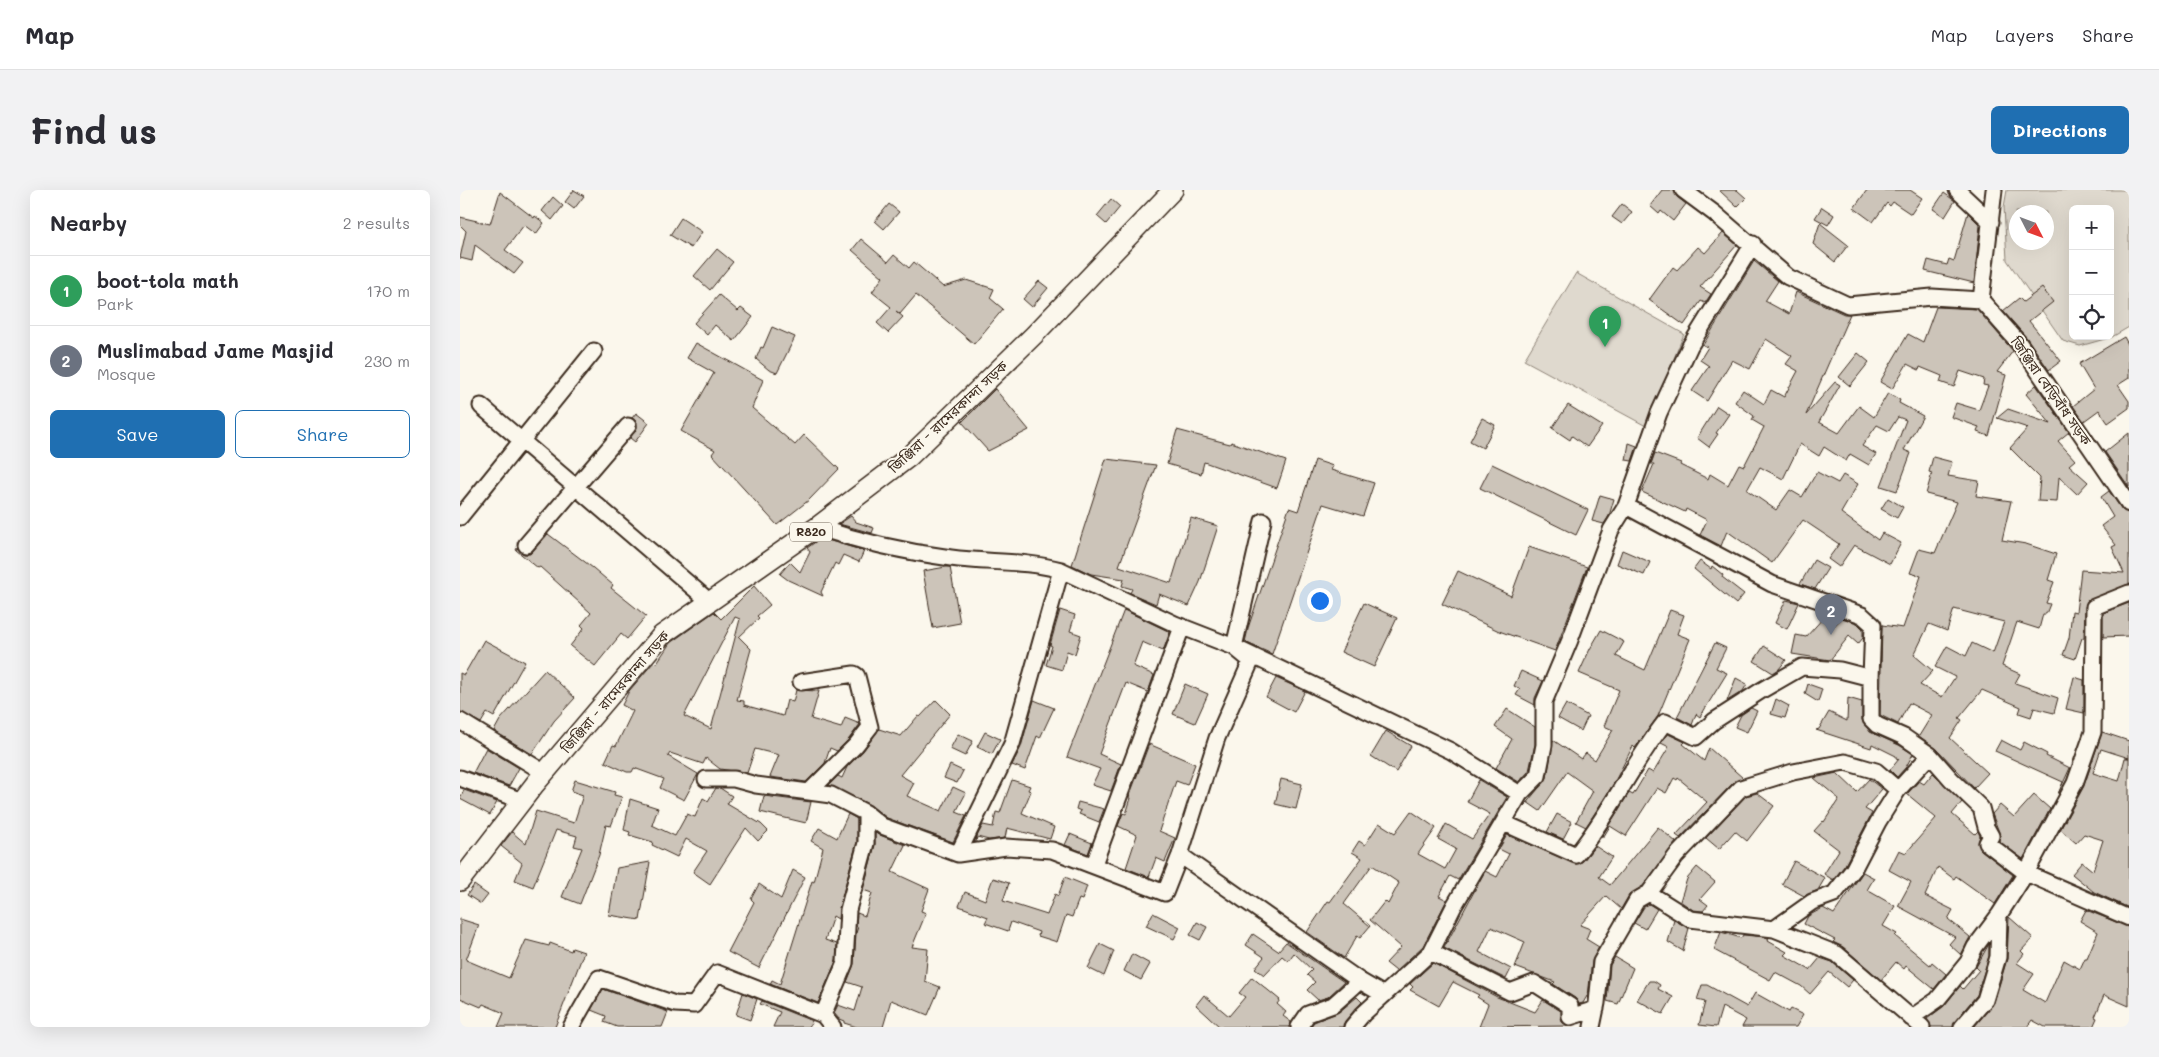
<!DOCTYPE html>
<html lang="en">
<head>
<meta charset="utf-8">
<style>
	body { margin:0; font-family:Mali,"Noto Sans Bengali",sans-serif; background:#f2f2f3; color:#2b2b33 }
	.controls { position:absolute; right:15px; top:15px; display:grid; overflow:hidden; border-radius:8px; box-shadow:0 5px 20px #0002 }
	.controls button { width:45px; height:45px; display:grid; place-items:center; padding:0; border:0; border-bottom:1px solid #e1e1e2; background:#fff; color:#2b2b33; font:25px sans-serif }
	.compass { position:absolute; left:1549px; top:15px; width:45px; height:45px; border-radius:50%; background:#fff; box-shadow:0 5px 20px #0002; rotate:132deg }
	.you { position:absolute; left:859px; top:410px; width:18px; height:18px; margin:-12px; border:4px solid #fff; border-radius:50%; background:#1a73e8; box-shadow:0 0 0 8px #1a73e833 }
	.badge { display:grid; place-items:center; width:32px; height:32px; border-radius:50%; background:#1f6fb2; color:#fff; font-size:16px; font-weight:700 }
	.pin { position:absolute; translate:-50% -41px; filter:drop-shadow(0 1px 2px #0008) }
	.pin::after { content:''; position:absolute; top:26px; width:18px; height:15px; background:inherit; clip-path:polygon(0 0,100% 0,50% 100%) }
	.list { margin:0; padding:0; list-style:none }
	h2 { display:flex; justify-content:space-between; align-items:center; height:65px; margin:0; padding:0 20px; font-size:21px }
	h2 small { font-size:16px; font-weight:400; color:#7c7c81 }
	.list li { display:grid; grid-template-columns:32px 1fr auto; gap:15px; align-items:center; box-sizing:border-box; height:70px; padding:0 20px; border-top:1px solid #e1e1e2 }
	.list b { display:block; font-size:19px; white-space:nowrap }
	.list p { margin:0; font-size:16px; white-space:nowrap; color:#7c7c81 }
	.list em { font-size:16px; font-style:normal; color:#7c7c81 }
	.actions { display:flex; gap:10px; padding:15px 20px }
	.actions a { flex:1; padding:11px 0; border:1px solid #1f6fb2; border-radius:8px; text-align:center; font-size:18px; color:#1f6fb2 }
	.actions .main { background:#1f6fb2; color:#fff }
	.icon { flex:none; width:28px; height:28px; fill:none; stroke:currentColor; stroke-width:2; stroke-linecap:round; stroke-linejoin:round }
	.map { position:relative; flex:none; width:1669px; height:837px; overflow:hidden; border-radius:8px }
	header { display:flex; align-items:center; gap:30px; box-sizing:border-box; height:70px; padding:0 25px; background:#fff; border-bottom:1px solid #e1e1e2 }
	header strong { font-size:24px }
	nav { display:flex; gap:28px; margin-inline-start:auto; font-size:18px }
	.intro { display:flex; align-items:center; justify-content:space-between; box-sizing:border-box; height:120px; padding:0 30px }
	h1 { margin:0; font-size:35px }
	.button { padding:12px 22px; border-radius:8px; background:#1f6fb2; color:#fff; font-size:18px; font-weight:700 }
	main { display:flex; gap:30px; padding:0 30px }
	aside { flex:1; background:#fff; border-radius:8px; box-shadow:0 5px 20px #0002 }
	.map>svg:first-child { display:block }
</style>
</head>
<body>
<header>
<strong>Map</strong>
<nav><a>Map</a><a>Layers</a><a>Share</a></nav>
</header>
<div class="intro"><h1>Find us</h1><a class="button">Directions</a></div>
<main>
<aside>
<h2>Nearby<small>2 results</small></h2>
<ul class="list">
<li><span class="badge" style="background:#2e9e5b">1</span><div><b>boot-tola math</b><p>Park</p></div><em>170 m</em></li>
<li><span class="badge" style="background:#6b7280">2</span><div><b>Muslimabad Jame Masjid</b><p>Mosque</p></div><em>230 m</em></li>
</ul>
<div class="actions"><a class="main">Save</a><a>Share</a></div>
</aside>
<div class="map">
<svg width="1669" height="837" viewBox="0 0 1669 837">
	<rect width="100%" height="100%" fill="#fbf7ec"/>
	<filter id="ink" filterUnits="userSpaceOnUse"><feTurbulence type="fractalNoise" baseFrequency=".02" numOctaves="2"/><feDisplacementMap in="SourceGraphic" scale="10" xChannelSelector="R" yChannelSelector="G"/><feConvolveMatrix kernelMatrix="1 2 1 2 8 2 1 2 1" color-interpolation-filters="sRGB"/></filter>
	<g filter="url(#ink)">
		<path fill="#dfd9ce" stroke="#8d8276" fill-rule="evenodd" d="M1547 0H1669V137L1652 147 1620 156 1603 151 1547 70 1544 17ZM1613 19H1650V146H1613ZM1556 22H1586V52H1556Z
			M1116 83 1224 144 1186 236 1064 170Z"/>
		<path fill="#ccc4b9" stroke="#3b2a1e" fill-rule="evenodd" d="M114 0 124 6 114 19 105 12Z
			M1202 0H1214L1217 7 1226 14 1213 31 1201 21 1199 24 1190 16Z
			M1259 0H1277L1286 8 1277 17Z
			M1407 0H1450L1462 8 1451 24 1433 12 1430 16 1427 13 1413 32 1394 18Z
			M40 2 74 28 75 26 84 33 76 44 64 35 45 60 63 73 54 84 15 55 12 71 0 68 6 41 0 35V27L30 34Z
			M1484 3 1495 11 1485 27 1473 19Z
			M93 7 103 16 92 30 82 21Z
			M651 9 660 17 646 34 637 26Z
			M429 14 439 22 424 39 415 31Z
			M1162 14 1172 22 1162 34 1152 27Z
			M1362 17 1374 25 1368 35 1355 28Z
			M1508 23 1520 35 1514 93 1465 81 1468 70 1487 75 1489 69 1494 71Z
			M221 28 242 42 231 58 210 45Z
			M1360 33 1388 55 1375 72 1353 54Z
			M1263 43 1277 55 1240 97 1251 104 1245 113 1241 111 1224 135 1189 110 1213 77 1217 80 1238 57 1245 63Z
			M401 49 428 72 434 65 449 78 454 72 483 97 506 90 534 99 530 108 543 119 514 154 456 105 440 124 436 121 443 127 428 143 417 133 431 117 412 102 423 87 392 60Z
			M257 59 273 72 250 100 234 86Z
			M1294 71 1318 91 1305 111 1329 124 1336 102 1384 124H1390L1346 225 1375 192 1380 195 1359 232 1379 243 1399 216 1414 227 1428 203 1440 210 1439 213 1463 226 1444 260 1451 263 1437 301 1421 296 1446 230 1438 227 1429 241 1417 235 1402 256 1416 264 1409 275 1390 264 1386 271 1364 257 1359 266 1340 254 1323 289 1300 277 1287 300 1316 320 1330 300 1342 307 1357 282 1378 293 1383 285 1398 294 1381 323 1418 350 1422 343 1441 353 1430 374 1394 355 1379 377 1368 369 1379 354 1343 330 1312 373 1267 341 1261 356 1240 345 1247 330 1226 319 1225 322 1182 302 1194 274H1191L1195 263 1221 273 1220 275 1248 289 1250 284 1268 295 1279 274 1284 276 1304 237 1292 230 1294 226 1275 212 1283 200 1304 214 1311 200 1324 207 1338 181 1326 174 1332 166 1306 149 1290 179 1272 170 1247 211 1232 201 1249 176 1240 170 1248 157 1243 155Z
			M579 91 588 98 572 117 563 109Z
			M1582 98 1593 112 1569 131 1601 171 1589 180 1567 148 1543 121 1559 108 1563 112Z
			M259 105 278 121 281 118 293 127 274 151 255 135 247 145 234 133Z
			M1476 117 1517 119 1553 161 1537 182 1546 185 1529 246 1517 242 1519 237 1491 227 1496 213 1519 220 1528 196 1523 195 1524 189 1500 181 1494 197 1480 192 1482 186 1460 177 1459 180 1447 174 1432 199 1420 192 1448 144 1463 152Z
			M312 137 335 147 317 183 309 180 296 169 301 157 303 158Z
			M1664 147 1669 156V188L1658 195 1669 211V218L1648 233 1639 220 1624 231 1613 216 1634 199 1619 174Z
			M236 153 303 190 292 218 335 255 344 245 379 279 349 310 317 335 252 264 255 260 221 241 254 183 227 168Z
			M1398 163 1409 172 1390 196 1379 187Z
			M1576 195 1609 242 1598 251 1615 270 1609 275 1628 292 1617 304 1599 287 1597 312 1578 311 1580 288 1550 258 1568 238 1537 228 1548 219 1591 234 1566 204Z
			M535 199 569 240 528 261 502 232Z
			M1108 215 1142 236 1127 257 1112 246 1110 250 1092 238Z
			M1257 216 1269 224 1256 243 1258 244 1249 257 1237 248Z
			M176 223 189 233 175 252 170 248 177 238V232L172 228Z
			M1022 228 1035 235 1023 258 1010 251Z
			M717 240 770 254 771 252 826 271 817 298 744 272 741 284 707 274Z
			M1669 243V297L1645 262Z
			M1169 253 1177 256 1172 271 1166 270Z
			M1473 267 1492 272 1488 286 1519 291 1516 306 1551 311 1542 350 1566 354 1596 364 1588 390 1594 392 1586 413 1590 414 1586 424H1583L1579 439 1557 432 1542 476 1560 484 1555 493 1598 508 1594 523 1574 518 1571 527 1559 523 1561 517 1522 500 1499 528 1502 530 1490 548 1528 583 1514 598 1477 559 1459 546 1472 525 1449 513 1438 534 1420 525 1422 435 1443 438 1461 386 1450 383 1459 359 1475 363 1497 312 1466 304 1472 283 1469 282ZM1494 419 1544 432 1533 463 1512 453 1506 466 1487 456 1475 477 1495 487 1482 507 1460 495 1473 481 1454 465 1469 434 1487 441Z
			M646 269 696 275 659 376 711 393 731 328 758 336 740 392 729 416 699 404 696 414 670 403 672 399 662 396 664 389 631 384 612 375Z
			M855 270 873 276 871 280 914 293 903 326 863 314 812 464 785 452 789 435 829 318 838 321Z
			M1032 274 1128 320 1116 345 1020 298Z
			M1649 301 1662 320 1669 323V394L1627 411 1625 417 1624 447 1622 448 1615 469 1603 465 1609 448 1612 421 1616 422 1621 380 1664 383 1652 357 1656 355 1641 336 1653 327 1641 307Z
			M1140 305 1154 309 1149 326 1144 334 1132 331Z
			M1428 308 1443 317 1437 328 1421 319Z
			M391 326 396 332 414 338 412 343 379 334Z
			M88 344 133 378 153 395 151 398 186 426 167 449 161 444 135 476 110 456 124 438 121 435 131 423 80 377 78 378 56 360 57 358 64 364H70Z
			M361 348 404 361 399 372 383 365 378 375 375 373 361 402 363 406 328 390 320 384 330 372 340 382 350 362 347 358Z
			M1069 357 1127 377 1095 461 1039 441 982 414 998 381 1051 406Z
			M1162 360 1190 372 1184 385 1157 374Z
			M1354 370 1368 378 1355 399 1340 394Z
			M1240 371 1251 379 1252 376 1263 385 1262 387 1284 404 1276 414 1234 379Z
			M486 377H490L500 433 473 438 463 381Z
			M294 396 310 415 297 426 299 428 279 447 291 459 277 510 284 511V515L323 526 327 510 333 512 336 500 359 501 351 529 381 538 385 528 400 534 389 549 377 561 370 558 365 573 346 592 310 587 319 565 295 559 287 583 260 579 246 568 243 574 210 563 208 566 238 584 224 610 200 598 204 589 174 578 172 582H167L145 572 153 555 156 556 173 521 162 515 169 501 193 473 196 474 210 453 254 422 261 429ZM275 427 280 429 251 539 224 526Z
			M1326 410 1339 413 1327 439 1315 433Z
			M904 413 937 428 914 477 881 462Z
			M1669 413V446L1643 447V423Z
			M600 420 615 425 610 441 621 445 615 464 607 461 602 480 586 475 592 456 590 455Z
			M664 420 710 442 703 461 682 452 673 476 694 485 688 502 666 493 639 564 661 574 651 601 632 595 640 579 607 567Z
			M1210 420 1224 425 1217 444 1230 449 1198 526 1175 558 1173 556 1154 593 1126 637 1116 632 1133 601 1107 582 1080 621 1067 612 1064 616 1087 588 1093 550 1121 569 1126 563 1135 570 1153 540 1144 536 1159 500 1119 483 1130 459 1141 440 1164 452 1156 466 1185 480Z
			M1365 426 1375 435 1382 428 1397 433 1403 439V448L1398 454 1389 446 1370 470 1332 464 1336 445 1346 447Z
			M24 450 65 472 34 527 27 523 21 533 0 522V483L4 485Z
			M1255 453 1266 458 1256 478 1267 483 1240 527 1236 524 1232 535 1217 527Z
			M1304 456 1326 470 1319 479 1313 483 1294 471Z
			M85 480 115 508 94 531 72 564 34 541 40 530Z
			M1061 481 1083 491 1075 508V515L1056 505 1060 499 1054 496Z
			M1614 487 1624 490V523L1606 519Z
			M816 488 845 501 834 522 806 507Z
			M1276 488 1287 494 1283 501 1267 511Z
			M725 494 748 504 735 533 713 524Z
			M1348 494 1362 499 1358 512 1345 504Z
			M1388 508 1402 512V530L1410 542 1439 555 1453 564 1446 577 1437 587 1430 580 1439 569 1436 568V566L1412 554 1411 558 1356 540 1359 539 1369 522 1387 531Z
			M1316 509 1329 516 1325 528 1311 524Z
			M476 510 490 524 440 585 454 593 447 606 481 621 493 597 506 603 496 622 506 626 493 652 427 628 410 615 369 595 378 586 382 588 387 577 403 561 419 539 441 546 458 526 460 527Z
			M574 510 594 518 580 548 577 546 565 580 552 575 561 557Z
			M1106 514 1128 526 1121 541 1098 528Z
			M1291 518 1297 521 1287 542 1275 537 1281 525Z
			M1047 519 1075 537V554L1069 581 1059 592 1036 578 1052 549 1035 537Z
			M926 541 951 556 936 582 911 566Z
			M525 542 540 549 532 564 517 557Z
			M1642 542 1669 551V568L1641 559 1633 583 1659 591 1665 568H1669V718L1634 702 1612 684 1622 672 1633 681 1643 650 1624 644 1616 653 1601 640 1599 642 1624 596Z
			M498 544 513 551 505 566 490 559Z
			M1208 544 1225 552 1223 554 1244 571 1249 558 1283 588 1274 592 1220 648 1216 645 1247 612 1218 588 1217 590 1214 588 1206 603 1197 598 1166 646 1150 636 1144 646H1142L1169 603 1173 605 1188 580 1193 583 1209 557 1201 553Z
			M1541 550 1560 560 1564 552 1587 564 1586 566 1610 578 1598 604 1603 592 1535 561Z
			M689 554 735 574 727 595 716 591 699 641 715 648 705 672 696 668 689 687 666 678 677 645 658 636 663 623 666 624 671 608 669 607Z
			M26 558 59 578 49 596 13 583Z
			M490 575 503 581 497 593 484 588Z
			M1377 583 1397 602 1409 589 1422 599 1405 619 1412 623 1385 675 1373 690 1364 684 1379 660 1354 641 1363 631 1364 632 1379 609 1354 588Z
			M1473 583 1502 612 1492 624 1515 644 1518 641 1520 646 1518 653 1521 660 1553 685 1535 714 1496 686 1494 689 1478 677 1465 706 1493 720 1488 729 1510 747 1501 765 1489 754 1495 747 1438 716 1451 692 1429 680 1439 660 1446 663 1476 628 1447 604 1459 591 1464 594Z
			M821 589 842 594 836 619 815 614Z
			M115 590 155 602 154 605 162 607 151 636 146 635 139 665 120 714 102 707 122 658 114 656 117 646 96 640 73 697 55 690 62 673 41 656 52 642 66 654 76 621 114 633 123 605 111 601Z
			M552 590 570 596 568 600 571 601 562 623 594 637 590 649 547 638 545 648 529 650 517 647 516 652H514L523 635 533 637 536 622 540 623Z
			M1019 590 1047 607 998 690 990 686 979 706 987 710 963 756 936 781 926 773 941 757 910 730 925 711 928 714 939 693 912 675 884 714 910 736 900 748 897 746 884 768 847 742 868 711 870 712 902 668 892 662 899 651 905 655 919 633 935 643 951 621 976 638 958 664 985 679 996 659 978 649 986 634 1012 649 1030 624 1007 612Z
			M256 598H260L272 606 267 614 301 634 308 641 298 651 286 638 250 694 233 682 247 661 226 649 217 667 192 655 193 652 169 645 170 642 164 640 170 609 198 618 192 635 215 646 227 624 235 627 243 608 248 611Z
			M4 600 37 612 30 625 0 609Z
			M1297 603 1314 616 1287 651 1275 641 1259 659 1246 648 1286 606Z
			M1574 605 1590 619 1563 669 1539 651V642L1532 624 1540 615 1554 627Z
			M304 606 351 612 346 633 300 622Z
			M618 612 644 619 639 632 619 624 621 621 616 619Z
			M388 624 397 629V652L379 718 378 729 373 726 365 750 377 754 376 771 358 813 310 794 312 790 320 794 352 691 354 692 363 658 351 651 359 638 377 648Z
			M1097 624 1112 632 1103 649 1087 642Z
			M1198 637 1216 652 1183 696 1169 705 1161 719 1146 706 1120 735 1130 739 1126 749 1139 757 1132 771 1128 806H1127L1123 813 1119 814 1115 808 1093 794 1095 792 1055 777 1065 752 1031 737 1019 762 1051 779 1046 789 984 758 1025 681 1037 687 1049 664 1039 659 1047 645 1116 674 1123 671 1135 656 1152 667 1139 687 1150 695Z
			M415 643 445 655 432 682 469 699 461 721 466 723 452 757 468 759 465 791 480 797 468 825 431 810 423 837H397L384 833V831L379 829 374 823 378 815 395 821 402 797 387 792 394 774 396 743 398 737 396 736 397 723 405 726 412 703 403 700 415 655Z
			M610 644 632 653 628 664 605 655Z
			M1334 671 1365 688 1358 700 1344 706 1322 694Z
			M190 672 180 730 149 725 157 678Z
			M1237 677 1255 692 1240 709 1248 715 1243 721 1233 720 1220 711 1227 689Z
			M333 680 345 687 299 778 268 762 294 712 291 709 299 694 321 709Z
			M1403 682 1414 688 1407 700 1435 716 1423 736 1437 744 1435 746 1470 775 1472 772 1486 784 1474 799 1446 776 1444 779 1436 772 1421 790 1383 757 1373 752 1375 750 1344 734 1348 726 1363 718 1374 724Z
			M605 687 627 696 622 710 619 709 612 727 606 725 597 752 578 746 579 742 551 732 548 741 525 733 528 727 499 716 505 702 525 710 533 688 549 693 543 711 587 725 595 704 598 706Z
			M14 695 28 705 21 714 7 705Z
			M1189 714 1197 719 1185 739 1174 733 1184 717Z
			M1626 720 1669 737V816L1644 805 1635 827 1637 828 1633 837H1585L1572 830 1567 837H1514L1534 813 1547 769 1549 727 1573 748 1561 761 1564 764 1557 773 1574 784 1563 800 1585 813 1604 770 1620 779 1625 768H1627L1638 742 1620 731Z
			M693 723 720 737 714 749 686 736Z
			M0 729 19 735 6 770 49 788 66 750 89 756 90 753 111 761 112 758 124 762 95 837H38L44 823 23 814 21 817 0 808Z
			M1214 730 1229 738 1223 761 1208 752Z
			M737 732 747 737 740 750 730 745Z
			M1261 742 1281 748 1283 745 1306 747 1309 749 1308 751 1327 762 1324 765 1350 780 1360 768 1372 772 1393 790 1387 797 1369 782 1350 804 1341 796 1315 782 1310 790 1254 760Z
			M793 744 818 761 826 752 884 792 868 807 858 810 847 800 855 792 847 785 852 780 834 763 828 771 822 766 804 785 795 778 804 767 786 755Z
			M640 754 654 761 644 786 628 778Z
			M1529 754V766L1517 805 1495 831 1493 837H1471L1467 829 1484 816 1500 796 1503 799 1519 780 1516 777Z
			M672 764 690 774 681 790 664 781Z
			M1155 767 1173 778 1158 814 1147 811 1150 775Z
			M973 773 1037 807 1075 822 1083 810 1101 821 1102 832 1110 836 1019 837 1028 814 1017 807 1019 805 993 792 979 816 950 800 953 797 950 794Z
			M792 787 820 810 817 814 826 822 823 826 831 832 830 837H760L736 815 744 805 769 826 785 807 779 803Z
			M1189 791H1194L1200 795 1198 799 1213 807 1203 824 1177 810Z
			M1242 795H1247L1287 817 1295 803 1329 822 1331 819 1343 825 1336 837H1282L1286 830 1262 817 1256 837 1239 835 1245 812 1237 810Z
			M143 799 208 822 202 837H157L144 832 146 826 131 820Z
			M283 803 297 809 290 830 276 825Z
			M897 807 902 812 885 831 883 837H850L854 832 879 822Z
			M302 811 352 831 349 837H313L320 822 300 814Z"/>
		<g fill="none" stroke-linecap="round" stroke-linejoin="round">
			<defs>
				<path id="minor" d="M1223 0 1254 23 1328 87 1388 115 1472 107 1521 110
					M1497 0 1531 32
					M1534 0 1521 110 1559 153 1669 314
					M21 216 250 412
					M0 327 134 161
					M357 337C401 352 446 362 491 368 528 373 565 370 601 380L715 434 774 457 991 561 1060 604 994 716 971 762 903 824 892 837
					M66 355 168 236
					M1669 403 1634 417 1633 542 1615 593 1566 683 1669 728
					M341 492 394 484 397 486 410 537 396 555 349 602
					M0 531 85 583
					M0 588 62 611
					M246 589H274L296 595 371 605 406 623 422 636 498 664 552 554 601 380
					M1060 604 1078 586 1084 555V512L1110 450 1151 340 1166 316 1199 223 1230 156 1293 54
					M1044 633 1116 665C1150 624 1172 574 1205 532L1236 547 1254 531 1302 500 1342 477 1380 480 1411 488 1413 435 1402 425 1312 394 1166 316
					M498 664 546 657 592 660 705 703 720 665 757 548 791 471 774 457 803 331
					M720 665 900 791 924 805
					M634 674 722 437
					M1189 703 1216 666 1281 598 1333 582 1385 572 1416 581 1438 600
					M1314 739 1352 712 1374 704 1393 680 1418 632 1438 600 1470 565 1444 547 1417 535 1411 529V488
					M971 762 1050 802 1074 793 1110 816V827L1136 819
					M1451 828 1477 810 1508 772 1515 757 1539 725 1566 683 1527 653 1531 646 1526 637 1521 618 1491 589 1470 565
					M111 837 139 788 215 814 234 815 257 783 363 825
					M373 837 363 825 385 773 388 720 406 653V623
					M839 837 848 824 873 815 900 791
					M1132 837 1137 813 1141 772 1177 710 1189 703 1230 729 1314 739 1377 764 1462 837
					M1502 837 1525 810 1538 767 1539 725"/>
				<path id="major" d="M0 691 75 594 202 445 357 337 449 267 574 145 713 0"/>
			</defs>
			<use href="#minor" stroke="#3b2a1e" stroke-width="19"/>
			<use href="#major" stroke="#3b2a1e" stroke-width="22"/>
			<use href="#minor" stroke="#fbf7ec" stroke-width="15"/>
			<use href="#major" stroke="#fbf7ec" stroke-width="19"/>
		</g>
	</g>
	<g text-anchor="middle" stroke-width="4" stroke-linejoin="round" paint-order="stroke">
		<rect fill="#fbf7ec" stroke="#75685c" stroke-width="1" x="330" y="332.5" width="42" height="19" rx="4"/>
		<g font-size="12" font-weight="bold" fill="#3b2a1e">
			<text x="351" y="346">R820</text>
		</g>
		<g font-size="14" fill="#3b2a1e" stroke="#fbf7ec">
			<text transform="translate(1591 201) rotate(55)" y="5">জিঞ্জিরা বেড়িবাঁধ সড়ক</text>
			<text transform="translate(488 227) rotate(-43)" y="5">জিঞ্জিরা - রামেরকান্দা সড়ক</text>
			<text transform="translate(155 502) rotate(-49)" y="5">জিঞ্জিরা - রামেরকান্দা সড়ক</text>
		</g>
	</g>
</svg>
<div class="controls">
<button>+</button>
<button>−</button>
<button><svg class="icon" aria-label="locate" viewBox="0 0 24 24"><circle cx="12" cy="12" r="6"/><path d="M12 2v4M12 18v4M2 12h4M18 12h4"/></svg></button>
</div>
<svg class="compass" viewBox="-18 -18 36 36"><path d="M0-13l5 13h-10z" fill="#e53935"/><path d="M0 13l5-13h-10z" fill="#7c7c81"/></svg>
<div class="you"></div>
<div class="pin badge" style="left:1145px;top:157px;background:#2e9e5b">1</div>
<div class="pin badge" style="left:1371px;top:445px;background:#6b7280">2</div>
</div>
</main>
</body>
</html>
